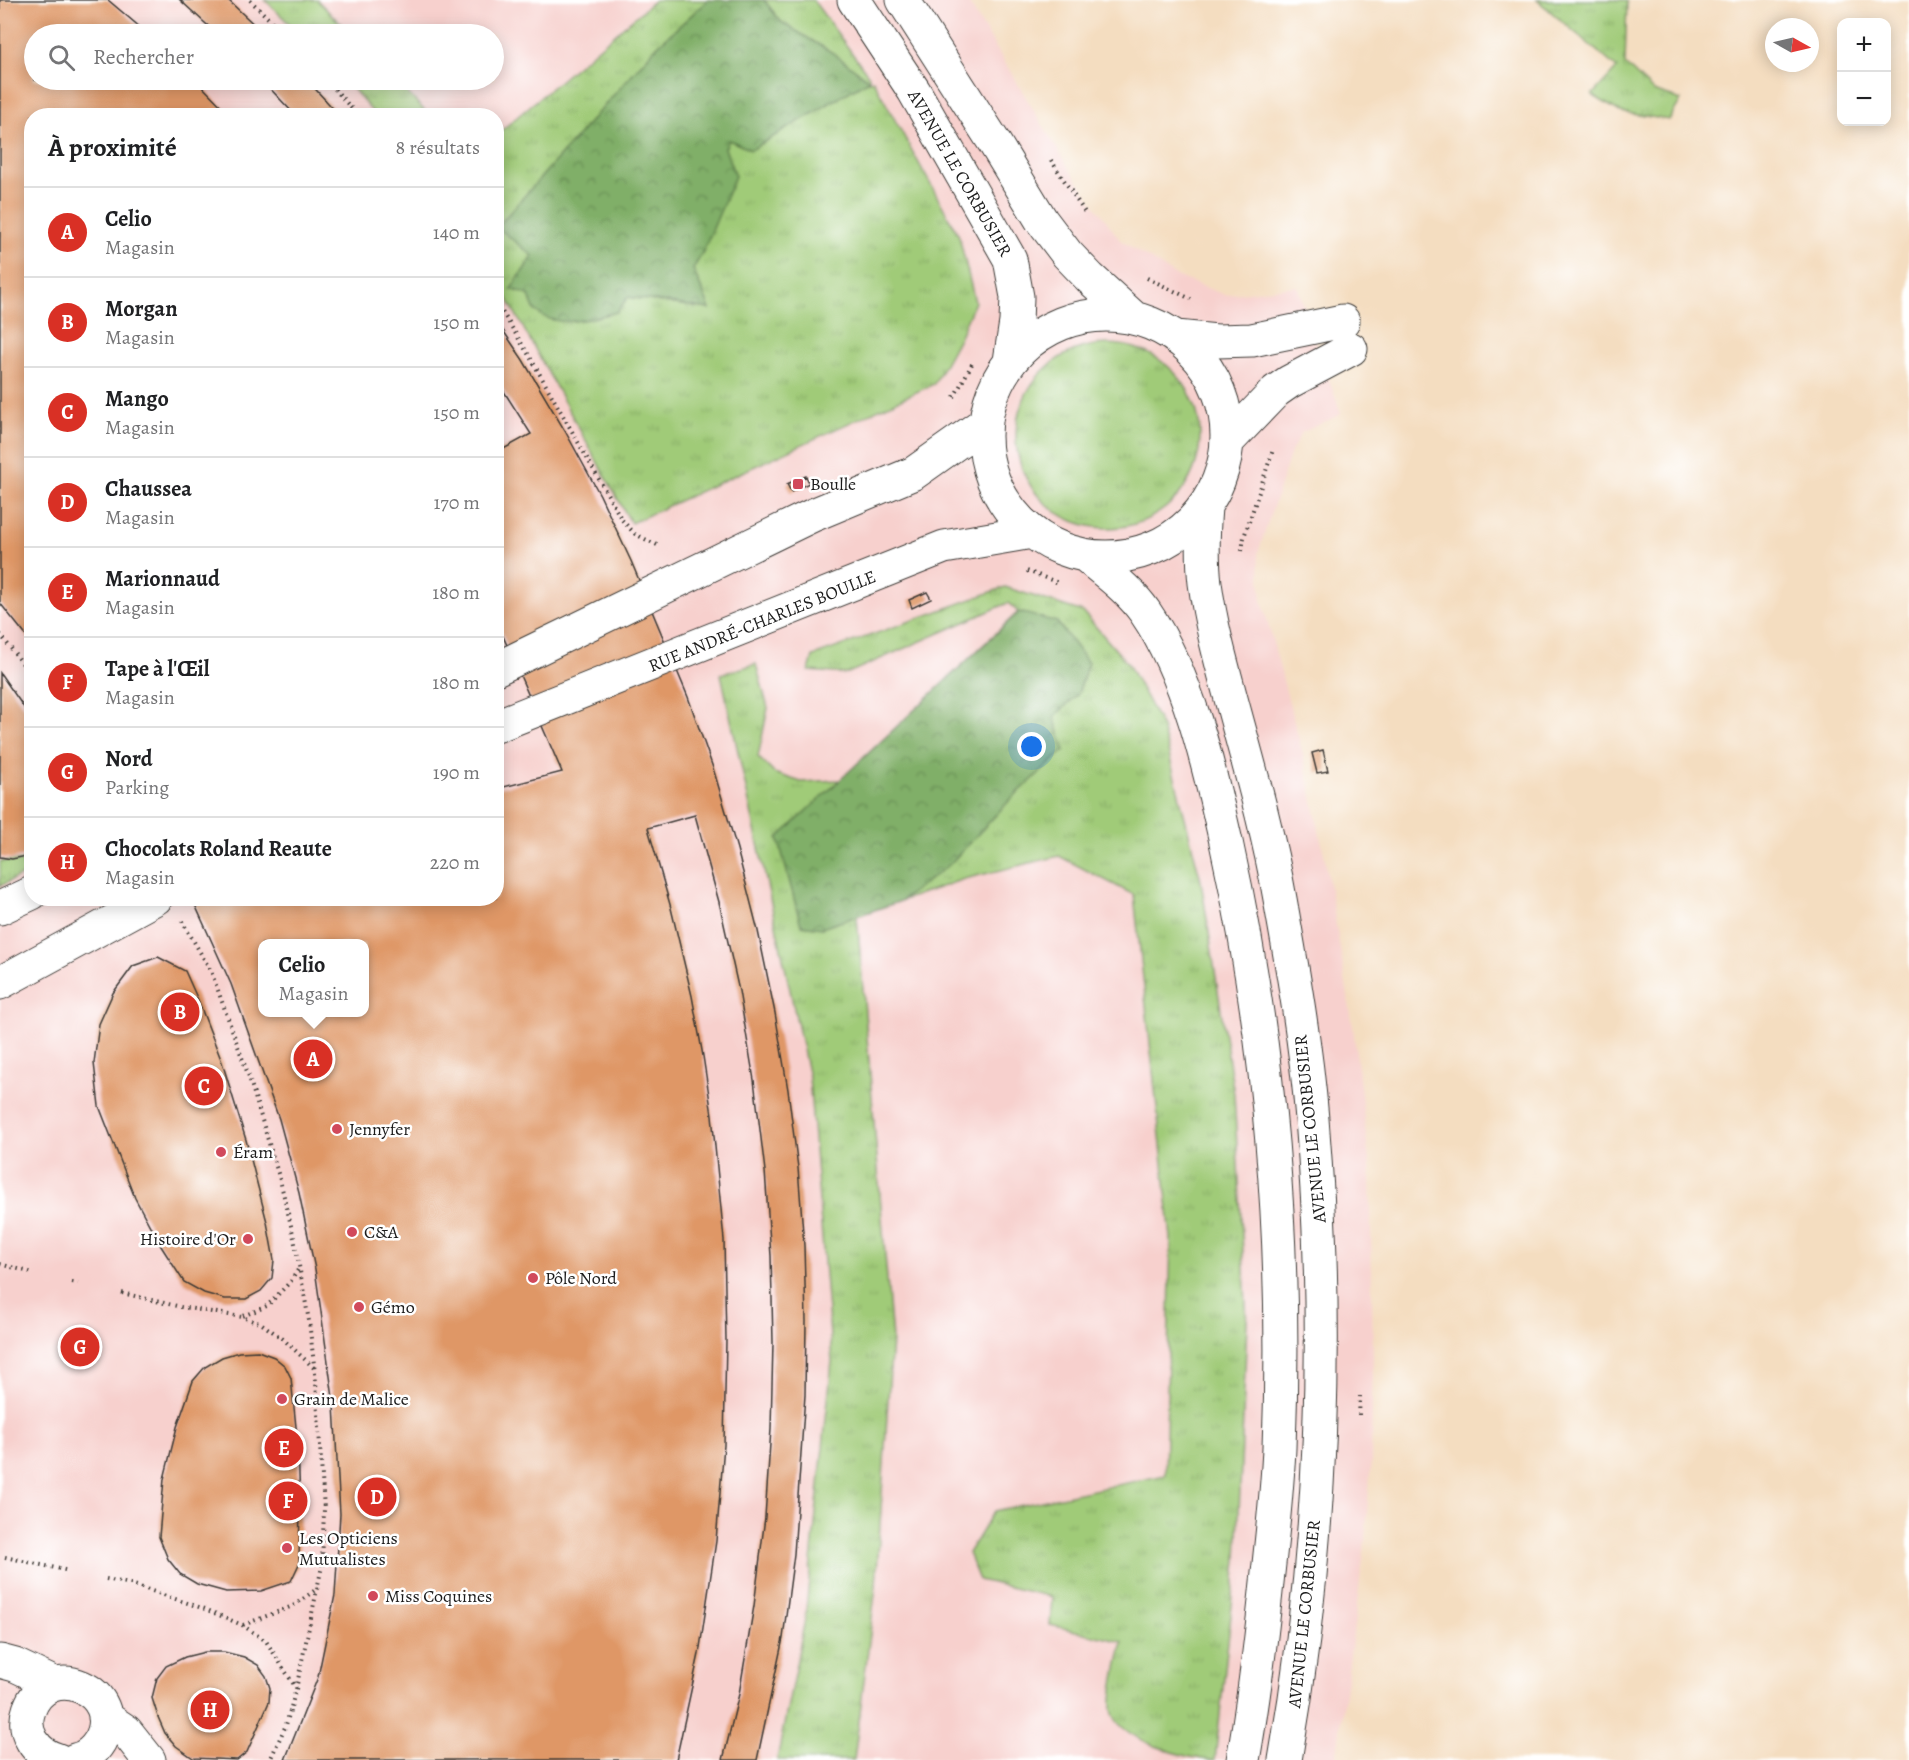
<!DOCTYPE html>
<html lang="fr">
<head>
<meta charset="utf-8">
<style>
	body { margin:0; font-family:Alegreya,serif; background:#f2f2f2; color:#202124 }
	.controls { position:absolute; right:18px; top:18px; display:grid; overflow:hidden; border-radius:12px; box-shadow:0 3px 15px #0003 }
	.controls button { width:54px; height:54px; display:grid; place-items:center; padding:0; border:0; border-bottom:2px solid #e0e0e0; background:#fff; color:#202124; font:30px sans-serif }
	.compass { position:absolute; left:1765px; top:18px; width:54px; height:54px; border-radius:50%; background:#fff; box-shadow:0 3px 15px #0003; rotate:98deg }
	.you { position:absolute; left:1032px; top:747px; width:21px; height:21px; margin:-15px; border:4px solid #fff; border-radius:50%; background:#1a73e8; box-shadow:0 0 0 9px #1a73e833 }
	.badge { display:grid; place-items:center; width:39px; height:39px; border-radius:50%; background:#d93025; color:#fff; font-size:20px; font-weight:700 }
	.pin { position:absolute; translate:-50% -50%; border:3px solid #fff; box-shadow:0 2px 6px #0006 }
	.popup { position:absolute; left:258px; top:939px; width:111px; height:78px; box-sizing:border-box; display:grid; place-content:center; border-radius:12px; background:#fff; filter:drop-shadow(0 2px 4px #0005); font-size:20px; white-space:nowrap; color:#757577 }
	.popup b { font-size:22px; color:#202124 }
	.popup::after { content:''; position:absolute; left:50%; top:100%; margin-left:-12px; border:12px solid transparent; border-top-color:#fff }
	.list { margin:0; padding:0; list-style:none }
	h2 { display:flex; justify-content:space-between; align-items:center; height:78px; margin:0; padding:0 24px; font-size:26px }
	h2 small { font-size:20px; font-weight:400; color:#757577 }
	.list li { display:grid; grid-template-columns:39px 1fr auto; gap:18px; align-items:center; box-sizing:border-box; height:90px; padding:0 24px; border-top:2px solid #e0e0e0 }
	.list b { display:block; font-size:22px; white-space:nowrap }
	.list p { margin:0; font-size:20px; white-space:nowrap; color:#757577 }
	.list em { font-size:20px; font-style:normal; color:#757577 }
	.icon { flex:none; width:33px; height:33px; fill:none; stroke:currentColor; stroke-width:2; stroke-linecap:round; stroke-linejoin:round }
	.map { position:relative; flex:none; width:1909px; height:1760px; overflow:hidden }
	.search { position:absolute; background:#fff; box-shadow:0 3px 15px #0003; left:24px; top:24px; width:480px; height:66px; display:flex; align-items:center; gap:15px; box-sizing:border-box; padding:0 21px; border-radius:33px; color:#757577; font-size:22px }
	.panel { position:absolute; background:#fff; box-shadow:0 3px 15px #0003; left:24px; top:108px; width:480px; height:798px; border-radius:24px }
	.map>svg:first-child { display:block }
</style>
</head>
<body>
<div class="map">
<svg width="1909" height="1760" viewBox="0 0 1909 1760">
	<defs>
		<pattern id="grass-tufts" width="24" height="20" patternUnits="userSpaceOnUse" patternTransform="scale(1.5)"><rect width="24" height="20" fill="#a0cb78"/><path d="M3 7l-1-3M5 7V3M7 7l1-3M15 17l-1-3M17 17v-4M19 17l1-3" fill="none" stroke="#89ae67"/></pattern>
		<pattern id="forest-crowns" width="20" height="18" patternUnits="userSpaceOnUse" patternTransform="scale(1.5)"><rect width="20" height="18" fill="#80af68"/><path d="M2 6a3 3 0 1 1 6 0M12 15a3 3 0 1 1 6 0" fill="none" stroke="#688e55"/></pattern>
	</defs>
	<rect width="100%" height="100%" fill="#fff"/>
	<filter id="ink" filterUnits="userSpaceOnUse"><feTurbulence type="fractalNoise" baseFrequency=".0167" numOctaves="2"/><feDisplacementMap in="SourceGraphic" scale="12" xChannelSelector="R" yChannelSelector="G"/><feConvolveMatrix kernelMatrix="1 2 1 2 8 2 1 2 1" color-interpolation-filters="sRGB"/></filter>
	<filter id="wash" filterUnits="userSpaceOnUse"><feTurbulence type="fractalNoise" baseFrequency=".008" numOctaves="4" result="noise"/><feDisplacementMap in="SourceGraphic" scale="24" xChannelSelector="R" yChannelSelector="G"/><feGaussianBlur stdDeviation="1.35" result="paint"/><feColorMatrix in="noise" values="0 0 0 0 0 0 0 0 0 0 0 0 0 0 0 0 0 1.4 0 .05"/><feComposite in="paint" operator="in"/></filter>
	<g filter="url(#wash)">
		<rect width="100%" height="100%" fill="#f4ddc0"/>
		<path fill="#f7d0cd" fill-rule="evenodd" d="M0 0H967L1071 172 1120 240 1176 276 1225 295 1297 286 1341 414 1301 433 1291 452 1258 553 1262 601 1303 755 1325 859 1353 1027 1370 1169 1373 1356 1371 1461 1364 1552 1336 1760H0ZM34 34H494V80H34ZM32 116H496V898H32ZM262 944H364V1012H262Z"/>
		<path fill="url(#grass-tufts)" stroke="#5e744a" stroke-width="1.5" d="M265 0H317L351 34H300Z
			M655 0H708L657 46 498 227 533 256 512 288 529 295 535 311 628 297 709 309 693 269 704 250 724 148 729 140 751 150 865 82 873 80 959 236 975 302 959 338 934 384 631 523 497 280V134Z
			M764 0H813L869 76V80L833 53 781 22Z
			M1537 0H1627L1625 64 1653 91 1681 100 1669 120 1620 112 1592 95 1617 68Z
			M346 80H395L429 115H375Z
			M1016 436a92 92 0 1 1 184 0a92 92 0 1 1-184 0Z
			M1005 587 1083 612 1128 664 1162 727 1201 881 1234 1094 1247 1322 1237 1560 1215 1760C1190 1760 1117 1740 1112 1710 1110 1694 1119 1659 1123 1642L1050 1625 1052 1597 979 1580 968 1553 994 1511 1165 1475 1171 1238 1134 895 1059 856 964 879 857 916 892 1339 876 1586 854 1760H777L805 1619 832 1361 809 1077 721 674 756 664 768 708 758 757 774 773 801 782 840 780 1018 612 1008 603 846 674 809 671 813 656Z
			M0 861H31V871L0 886Z"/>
		<path fill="url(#forest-crowns)" stroke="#4e6642" stroke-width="1.5" d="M708 0H764L781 22 833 53 869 80 751 150 729 140 725 148 735 176 704 250 693 269 710 309 628 297 617 312C593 318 558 330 537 312 533 309 531 301 529 295L511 289 533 256 497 227 657 46Z
			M1019 612 1057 622 1088 663 1078 694 1054 717 1065 750 1009 801 949 865 901 901 822 928 801 925 778 838Z"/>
		<g id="blocks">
			<path fill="#df9766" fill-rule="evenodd" d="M0 0H108L148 34H34V80H196L231 116H32V643L0 603Z
				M180 0H228L264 34H217Z
				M262 80H307L340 116H296Z
				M496 320 523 360 565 431 600 495 631 561 688 697 713 768 737 849 758 931 775 1013 788 1090 798 1168 804 1246 806 1321 805 1395 794 1554 783 1638 757 1760H723L739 1694 754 1606 765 1517 771 1429 773 1342 771 1256 765 1171 754 1080 739 991 719 902 695 815 648 828 671 908 692 996 703 1056 712 1115 724 1240 726 1340 724 1445 716 1541 699 1654 676 1760H285L318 1677 335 1595 340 1514 334 1405 315 1269 299 1193 279 1119 231 984 192 898H496V789L562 772 496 620V453L531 434 496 379ZM262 944H364V1012H262Z
				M806 476 809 483 791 492 787 484Z
				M927 592 931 599 912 608 909 600Z
				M0 673 32 719V855L12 859 0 857Z
				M1323 750 1328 771 1317 773 1312 753Z
				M158 957 185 971 198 1000 222 1062 246 1140 267 1222 274 1260 272 1278 261 1291 246 1299H225L204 1293 184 1282 159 1243 135 1198 99 1106 94 1063 99 1024 113 993 133 966Z
				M258 1351 274 1357 285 1366 291 1378 298 1447 300 1501 299 1564 291 1581 261 1591 226 1592 197 1584 180 1574 168 1559 159 1537 164 1479 177 1427 193 1381 205 1367 222 1357 239 1352Z
				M205 1652H224L244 1657 258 1665 266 1676 270 1688 269 1702 247 1752 237 1760 193 1758 176 1746 165 1733 158 1717 152 1698 157 1678 166 1666 185 1657Z"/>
		</g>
	</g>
	<g filter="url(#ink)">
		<use href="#blocks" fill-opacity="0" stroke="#3c3935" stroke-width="1.5"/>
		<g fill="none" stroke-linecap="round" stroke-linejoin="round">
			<defs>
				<path id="minor" d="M854 0 914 91 1010 259 1017 297 1016 322 1010 361
					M903 0 994 142 1042 221 1067 254 1090 278 1134 318
					M985 436a121 121 0 1 1 242 0a121 121 0 1 1-242 0Z
					M1176 337 1217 341 1252 340 1343 321
					M1227 442 1276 391 1289 382 1351 349
					M1205 507C1203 532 1202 557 1205 583 1210 621 1220 658 1230 695 1248 762 1268 830 1280 899 1293 971 1306 1046 1312 1119 1330 1333 1322 1549 1285 1760
					M1086 556C1106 573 1130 590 1145 612 1189 676 1209 767 1226 842 1270 1041 1287 1245 1279 1448 1277 1496 1271 1544 1266 1592 1260 1648 1253 1704 1243 1760
					M496 669 813 515 914 473 986 422
					M496 726 944 547 1032 532
					M0 908 32 893
					M0 983 156 898
					M0 1661 15 1665 55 1684
					M105 1717 126 1731 149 1760
					M58 1760C36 1754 21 1732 29 1710 47 1657 127 1691 100 1741 94 1751 85 1758 75 1760"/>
			</defs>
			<use href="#minor" stroke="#3c3935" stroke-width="35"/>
			<path stroke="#3c3935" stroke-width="4" stroke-dasharray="1.5 4.5" stroke-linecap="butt" d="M250 0 284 34
				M327 80 358 116
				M1051 160 1086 214
				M1147 278 1191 299
				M496 302 530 357 622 520 635 534 659 546
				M954 397 972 364
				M1242 551 1244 537 1273 450
				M1027 571 1059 583
				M0 634 32 676
				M182 921 211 971 249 1077 280 1180 294 1238 309 1321 316 1382 324 1509 322 1566 296 1689 286 1725 270 1760
				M0 1264 33 1273
				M72 1282 78 1283
				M122 1293 181 1307 242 1317 262 1324 283 1339 314 1368
				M243 1316 267 1306 291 1281 299 1268
				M1359 1415 1360 1396
				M5 1557 69 1571
				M106 1579 131 1584 205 1609 242 1625 266 1641 296 1688
				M243 1625 293 1606 318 1588"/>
			<use href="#minor" stroke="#fff" stroke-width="33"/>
		</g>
	</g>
	<g fill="#d1495b" stroke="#fff" stroke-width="2">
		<rect x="792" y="478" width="12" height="12" rx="3"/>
		<circle cx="337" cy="1129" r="6"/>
		<circle cx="221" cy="1152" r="6"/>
		<circle cx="352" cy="1232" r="6"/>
		<circle cx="248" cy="1239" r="6"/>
		<circle cx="533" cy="1278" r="6"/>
		<circle cx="359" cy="1307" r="6"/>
		<circle cx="282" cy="1399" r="6"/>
		<circle cx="287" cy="1548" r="6"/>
		<circle cx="373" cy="1596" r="6"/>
	</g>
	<g text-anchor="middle" stroke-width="5" stroke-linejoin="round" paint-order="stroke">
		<g font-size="18" fill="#1c1c1c" stroke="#fff">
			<text transform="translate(960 173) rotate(60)" y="6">AVENUE LE CORBUSIER</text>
			<text transform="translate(762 621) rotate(-22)" y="6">RUE ANDRÉ-CHARLES BOULLE</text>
			<text transform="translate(1310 1129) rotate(-96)" y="6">AVENUE LE CORBUSIER</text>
			<text transform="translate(1304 1614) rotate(-84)" y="6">AVENUE LE CORBUSIER</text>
		</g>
		<g font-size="18" fill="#1c1c1c" stroke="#fff" text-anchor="start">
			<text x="810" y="490">Boulle</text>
			<text x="349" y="1135">Jennyfer</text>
			<text x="233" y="1158">Éram</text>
			<text x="364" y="1238">C&amp;A</text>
			<text x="236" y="1245" text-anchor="end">Histoire d'Or</text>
			<text x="545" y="1284">Pôle Nord</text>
			<text x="371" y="1313">Gémo</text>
			<text x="294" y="1405">Grain de Malice</text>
			<text x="299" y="1544">Les Opticiens<tspan x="299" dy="21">Mutualistes</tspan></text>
			<text x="385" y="1602">Miss Coquines</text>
		</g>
	</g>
</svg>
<div class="controls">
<button>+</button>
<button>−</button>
</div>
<svg class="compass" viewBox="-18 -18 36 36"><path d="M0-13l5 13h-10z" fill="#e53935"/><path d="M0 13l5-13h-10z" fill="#757577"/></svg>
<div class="you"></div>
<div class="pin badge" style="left:313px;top:1059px">A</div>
<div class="popup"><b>Celio</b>Magasin</div>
<div class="pin badge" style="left:180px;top:1012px">B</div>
<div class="pin badge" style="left:204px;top:1086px">C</div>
<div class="pin badge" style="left:377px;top:1497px">D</div>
<div class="pin badge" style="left:284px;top:1448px">E</div>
<div class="pin badge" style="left:288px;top:1501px">F</div>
<div class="pin badge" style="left:80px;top:1347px">G</div>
<div class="pin badge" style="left:210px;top:1710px">H</div>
<div class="search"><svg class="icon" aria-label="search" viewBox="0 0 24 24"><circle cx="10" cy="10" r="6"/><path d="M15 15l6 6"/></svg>Rechercher</div>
<section class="panel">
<h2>À proximité<small>8 résultats</small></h2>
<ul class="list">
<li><span class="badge">A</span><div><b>Celio</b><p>Magasin</p></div><em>140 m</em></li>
<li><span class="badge">B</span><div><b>Morgan</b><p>Magasin</p></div><em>150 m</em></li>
<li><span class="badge">C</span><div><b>Mango</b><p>Magasin</p></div><em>150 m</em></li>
<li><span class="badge">D</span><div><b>Chaussea</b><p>Magasin</p></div><em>170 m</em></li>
<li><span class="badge">E</span><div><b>Marionnaud</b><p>Magasin</p></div><em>180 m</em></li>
<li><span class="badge">F</span><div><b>Tape à l'Œil</b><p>Magasin</p></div><em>180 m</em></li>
<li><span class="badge">G</span><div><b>Nord</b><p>Parking</p></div><em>190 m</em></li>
<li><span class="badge">H</span><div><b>Chocolats Roland Reaute</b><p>Magasin</p></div><em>220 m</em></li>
</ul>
</section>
</div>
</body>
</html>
